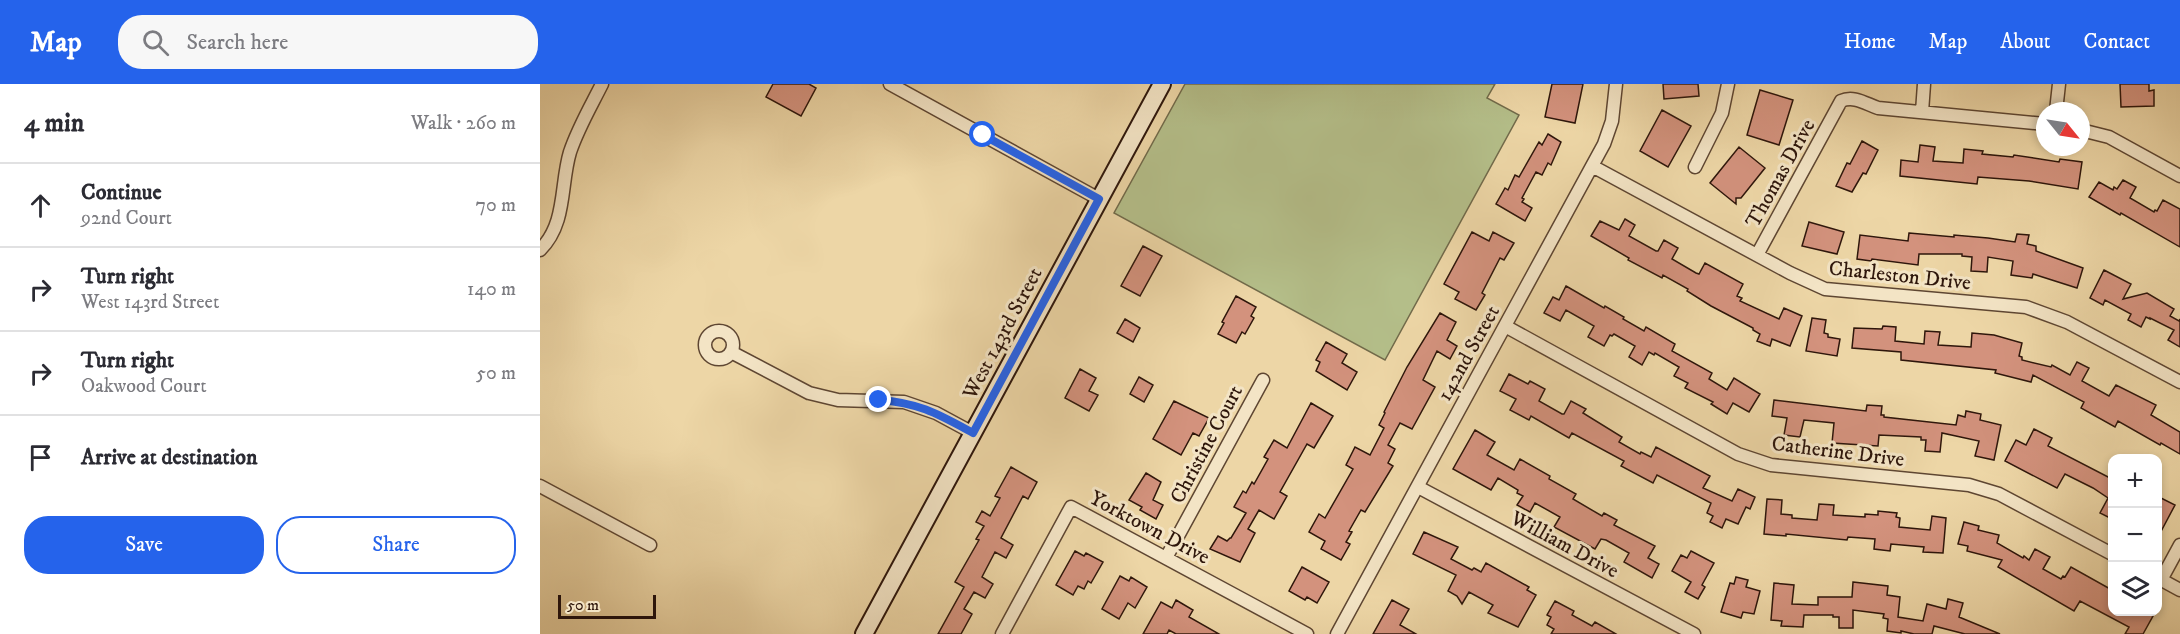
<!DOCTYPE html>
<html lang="en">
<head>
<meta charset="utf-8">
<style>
	body { margin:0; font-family:"IM FELL DW Pica",serif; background:#f7f7f7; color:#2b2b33 }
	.controls { position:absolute; right:18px; bottom:18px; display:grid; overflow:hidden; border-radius:12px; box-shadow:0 3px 9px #0003 }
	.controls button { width:54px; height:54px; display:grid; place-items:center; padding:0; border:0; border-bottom:2px solid #e1e1e2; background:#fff; color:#2b2b33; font:30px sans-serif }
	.compass { position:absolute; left:1496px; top:18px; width:54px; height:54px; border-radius:50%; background:#fff; box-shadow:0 3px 9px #0003; rotate:120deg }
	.scale { position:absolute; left:18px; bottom:15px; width:98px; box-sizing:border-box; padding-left:6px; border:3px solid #2e160b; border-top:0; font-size:16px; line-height:21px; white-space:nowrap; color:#2e160b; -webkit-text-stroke:4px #f3e4c5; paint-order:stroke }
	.stop { position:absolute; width:18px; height:18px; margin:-14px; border:4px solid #2563eb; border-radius:50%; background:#fff }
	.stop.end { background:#2563eb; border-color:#fff; box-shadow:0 2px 6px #0008 }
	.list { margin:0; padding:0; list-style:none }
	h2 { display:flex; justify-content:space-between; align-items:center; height:78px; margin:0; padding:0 24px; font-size:26px }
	h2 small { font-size:20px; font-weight:400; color:#7c7c81 }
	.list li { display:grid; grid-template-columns:39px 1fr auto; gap:18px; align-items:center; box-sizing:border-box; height:84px; padding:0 24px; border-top:2px solid #e1e1e2 }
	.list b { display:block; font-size:22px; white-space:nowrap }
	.list p { margin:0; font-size:20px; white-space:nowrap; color:#7c7c81 }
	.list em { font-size:20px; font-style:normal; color:#7c7c81 }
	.actions { display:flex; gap:12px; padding:18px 24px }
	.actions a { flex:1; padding:14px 0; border:2px solid #2563eb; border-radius:24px; text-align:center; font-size:21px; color:#2563eb }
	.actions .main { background:#2563eb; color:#fff }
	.icon { flex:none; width:33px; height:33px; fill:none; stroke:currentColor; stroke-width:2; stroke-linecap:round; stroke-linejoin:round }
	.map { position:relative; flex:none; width:1640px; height:550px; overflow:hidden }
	header { display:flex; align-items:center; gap:36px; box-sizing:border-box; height:84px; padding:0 30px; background:#2563eb; color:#fff }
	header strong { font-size:28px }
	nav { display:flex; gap:33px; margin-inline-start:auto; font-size:21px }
	.search { width:420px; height:54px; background:#f7f7f7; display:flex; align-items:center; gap:15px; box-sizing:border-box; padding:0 21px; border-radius:24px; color:#7c7c81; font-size:22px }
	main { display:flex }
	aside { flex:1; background:#fff }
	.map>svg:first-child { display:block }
</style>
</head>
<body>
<header>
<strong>Map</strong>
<div class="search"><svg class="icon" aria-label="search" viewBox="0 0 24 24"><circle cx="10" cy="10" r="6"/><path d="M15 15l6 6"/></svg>Search here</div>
<nav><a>Home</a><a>Map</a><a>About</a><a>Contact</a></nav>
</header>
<main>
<aside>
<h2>4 min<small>Walk · 260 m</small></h2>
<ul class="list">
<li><svg class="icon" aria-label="ahead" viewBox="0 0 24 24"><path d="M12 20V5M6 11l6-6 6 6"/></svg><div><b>Continue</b><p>92nd Court</p></div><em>70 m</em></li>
<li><svg class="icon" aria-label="right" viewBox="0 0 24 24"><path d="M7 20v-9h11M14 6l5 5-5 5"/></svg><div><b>Turn right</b><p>West 143rd Street</p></div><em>140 m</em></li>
<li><svg class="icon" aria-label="right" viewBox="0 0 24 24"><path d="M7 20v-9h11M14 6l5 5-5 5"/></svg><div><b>Turn right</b><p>Oakwood Court</p></div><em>50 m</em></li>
<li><svg class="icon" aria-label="arrive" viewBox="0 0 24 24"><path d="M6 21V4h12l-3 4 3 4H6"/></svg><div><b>Arrive at destination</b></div></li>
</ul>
<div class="actions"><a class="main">Save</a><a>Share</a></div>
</aside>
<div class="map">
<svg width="1640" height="550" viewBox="0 0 1640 550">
	<rect width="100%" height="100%" fill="#edd6a6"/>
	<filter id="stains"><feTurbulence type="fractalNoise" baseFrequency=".00333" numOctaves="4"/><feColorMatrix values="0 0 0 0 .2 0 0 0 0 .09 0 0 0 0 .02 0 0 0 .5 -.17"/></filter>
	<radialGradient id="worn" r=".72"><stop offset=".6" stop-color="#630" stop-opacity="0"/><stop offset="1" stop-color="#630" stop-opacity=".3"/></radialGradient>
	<path fill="#b4be89" stroke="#716a4a" stroke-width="1.5" d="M645 0H955L947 14 979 31 845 276 574 129Z"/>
	<path fill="#d3927d" stroke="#2e160b" stroke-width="1.5" d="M233 0H269L276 4 261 32 226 13Z
		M1012 0H1043L1035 39 1005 33Z
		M1123 0H1158L1159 12 1124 15Z
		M1580 0H1609V7L1614 6V22L1581 23Z
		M1220 6 1253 16 1239 61 1207 51Z
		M1122 26 1151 42 1128 83 1100 67Z
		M1008 50 1021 58 1011 81 1008 79 1002 91 996 88 982 114 984 115 982 118 992 124 985 137 956 120 965 104 968 106 975 91 979 93 999 58 1002 61Z
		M1322 57 1338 66 1326 90 1323 89 1312 108 1296 102 1307 79 1310 80Z
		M1380 61 1395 63 1393 77 1423 79 1424 65 1443 67 1442 70 1473 73 1474 71 1519 78 1520 75 1542 78 1538 105 1489 97 1438 93 1437 100 1360 92 1361 76 1378 78Z
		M1199 63 1225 84 1201 114H1196V120L1170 99Z
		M1583 96 1596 103 1590 114 1614 128 1615 126 1617 127 1623 116 1640 125V163L1581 129 1580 131 1549 113 1559 98 1573 106 1574 103 1577 105Z
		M1085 135 1095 141 1089 152 1116 167H1118L1124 156 1138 164 1132 175 1156 189 1159 190 1165 179 1203 200 1197 212 1202 214 1200 217 1239 235 1244 224 1262 232 1250 262 1232 255 1230 262 1217 257 1220 250 1213 246V244L1171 222 1147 207 1148 205 1123 191 1122 194 1088 176 1089 174 1051 152 1060 137 1079 146Z
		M1269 138 1304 148 1297 170 1262 162Z
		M932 148 949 157 953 148 974 159 964 176 960 174 942 209 945 211 936 226 915 215 919 208 904 200Z
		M1369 149 1414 153V151L1448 154 1475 158 1477 150 1489 151 1487 160 1496 162V167L1543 184 1537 204 1493 190 1492 194 1471 191 1473 177 1448 173 1447 188 1431 187 1432 173 1422 172V170H1379L1378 181 1332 175 1331 177 1317 175 1320 151 1368 157Z
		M603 162 622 172 600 212 581 202Z
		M1564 186 1591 200 1583 215 1607 209 1634 225 1630 232 1639 237 1640 235V263L1628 256 1634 246 1610 234V235L1606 233 1601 243 1588 236 1591 230 1565 216 1563 221 1550 214Z
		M1026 202 1064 224 1065 222 1084 233 1083 235 1104 247 1106 243 1135 260 1132 267 1172 289 1169 295 1187 306 1194 294 1220 310 1209 328 1193 319 1187 330 1171 320 1173 318 1145 304 1148 299 1134 292 1139 283 1115 269 1114 271 1109 268 1102 281 1089 273 1095 262 1074 250 1072 252 1070 251 1064 262 1048 253 1054 242 1026 226 1020 237 1004 229 1013 213 1019 216Z
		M696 212 716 223 711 232 714 234 705 250 702 248 696 259 678 250 684 239 682 238Z
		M900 229 916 238 907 256 917 262 910 275 897 267 883 296 895 303 872 345 860 339 848 361 855 365 848 379 853 382 825 428 821 426 809 447 812 448 806 458 810 460 801 476 781 465 785 457 769 448 779 430 785 434 813 385 806 381 815 363 830 371 844 344 839 341 845 329 844 328 867 283Z
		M1272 234 1286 236 1284 249 1288 250V253L1300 255 1297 272 1266 267Z
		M585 235 600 244 593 258 577 249Z
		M1343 242 1356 243 1355 257 1384 260 1385 247 1400 248 1398 261 1431 263 1432 249 1454 251 1482 259 1479 272 1482 273V276L1511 283 1512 281 1530 291 1537 278 1549 284 1542 297 1569 312 1576 301 1616 321 1611 331 1640 348V370L1621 359 1620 361 1578 337 1575 343 1541 324 1544 318 1493 291 1491 298 1455 289 1456 286 1361 276V268L1312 264 1314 244 1342 245Z
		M786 258 807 270 802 279 817 288 807 306 776 287 780 278 776 276Z
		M540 285 556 294 549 307 558 311 549 327 525 314Z
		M969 290 988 300 990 297 1005 305 999 317 1022 330H1024L1031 317 1046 325 1043 329 1082 353 1079 358 1100 370 1101 368 1111 373 1116 363 1170 392 1163 404 1192 417 1198 405 1215 413 1210 425 1206 423 1198 440 1186 435 1182 444 1170 438 1173 432 1167 429 1171 419 1117 391 1113 399 1081 382 1084 377 1032 349 1029 354 991 332 989 336 970 326 976 315 960 307Z
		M599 293 613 301 604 318 590 310Z
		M1234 316 1326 327 1327 321 1342 322 1341 331H1344V333L1416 341 1418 331 1425 333 1426 327 1441 330 1440 336 1461 341 1454 376 1435 372 1439 357 1402 349 1400 368 1385 367 1386 356H1381V353L1339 351 1338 362 1292 359 1294 339 1264 336 1260 353 1244 351 1247 334 1232 332Z
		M634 317 669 334 659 352 653 349 641 371 613 355Z
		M771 319 793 332 774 364 767 360 740 408 747 412 734 435 719 426 708 445 715 449 700 478 670 465 678 452 687 457 690 454H691L706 429 694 423 703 407 706 409 712 398 714 400 728 375 724 373 734 356 747 364Z
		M1494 345 1512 354 1508 362 1572 395V435L1560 429 1568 414 1553 404 1525 390 1517 404 1465 377 1476 356 1486 361Z
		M935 346 955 358 947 371 974 386 980 375 1010 392 1009 395 1036 410 1033 415 1062 432 1064 429 1077 436 1074 441 1115 462 1108 474 1119 480 1112 494 1084 478 1089 469 1066 456 1061 455 1055 465 1014 443 1020 433 995 419 990 428 977 421 983 412 977 409 978 406 958 394 951 406 913 385Z
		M471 383 497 398 488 415 483 412 461 454 473 461 466 474 455 468 442 493 453 500 445 514 434 508 424 525 432 530 421 550H398L424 503 415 498 439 456 436 455 444 442 436 438 442 427 450 432 460 414 455 412Z
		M606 389 621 398 613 416 623 421 616 435 600 426 602 423 589 416Z
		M1617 412 1635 421 1617 455Z
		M1227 415 1242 416 1241 430 1252 431V434L1277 436 1279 420 1294 421 1293 431 1325 433V430L1338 431V427L1357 429 1356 433 1360 434 1359 443 1390 446 1392 432 1406 434 1403 469 1383 468 1384 463 1351 460 1350 467 1334 465 1335 455 1308 453 1307 456 1246 450V452L1224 450Z
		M1424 438 1439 442 1438 446 1459 451 1457 459 1483 474 1484 472 1489 476 1495 465 1510 473 1503 485 1521 495 1523 492 1525 493 1531 483 1572 506V528H1605L1613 532 1603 550H1585L1589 543 1540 517 1534 527 1458 483 1462 476 1427 467 1428 462 1418 460Z
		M884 448 918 463 911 475 932 486 934 484 941 488 946 479 989 503 987 506 996 511 978 543 948 529 953 521 929 508 922 520 917 512 908 507 916 491 873 470Z
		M535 467 544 472 546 469 563 478 551 499 548 497 544 505 538 502 533 511 516 501Z
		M1151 467 1174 479 1162 501 1165 503 1158 515 1145 508 1151 498 1132 487 1141 471 1147 474Z
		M762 483 789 498 777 519 767 513 765 516 749 507Z
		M580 492 589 497 591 493 607 503 595 524 588 519 579 535 562 525Z
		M1196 493 1208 496 1206 503 1220 507 1214 530 1203 528 1201 534 1181 528 1190 499 1194 500Z
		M1313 498 1348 502 1347 511 1360 513 1358 533 1383 537 1387 520 1406 525 1408 515 1423 519 1419 533 1460 550H1425L1394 542 1392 550H1374L1361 547V549L1347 547 1348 535 1343 534 1344 530 1313 526V544H1299V533H1293V531H1264L1263 543 1241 542 1242 537 1231 536 1234 499 1254 501 1252 520 1278 521V513H1312Z
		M636 516 653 526 649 533 679 550H636L629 546 627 550H603L621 518 632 524Z
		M852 516 869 525 860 541 876 550H833Z
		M1015 517 1034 527 1032 531 1052 542 1055 538 1076 550H1011L1014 545 1007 541 1011 533 1007 531Z"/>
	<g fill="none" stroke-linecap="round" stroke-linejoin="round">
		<defs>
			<path id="street" d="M350 0 559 115
				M1516 27 1519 0
				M1382 28 1384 0
				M1541 46 1569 53 1640 92
				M1052 82 1250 189 1285 205 1486 223 1527 238 1640 298
				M1155 83 1182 29 1188 0
				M0 166C27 139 20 101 30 68 38 44 51 22 62 0
				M1217 171 1301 17C1314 11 1326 20 1338 24L1505 40
				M965 242 1198 370 1231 381 1429 401 1459 410 1572 470
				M165 261a14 14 0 1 1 28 0a14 14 0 1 1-28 0Z
				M191 268 269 309 298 316 364 318 396 329 433 349
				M0 402 110 461
				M878 403 1154 550
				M626 474 723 296
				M1618 494 1640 506
				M1621 496 1640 461
				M462 550 531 423 767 550
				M797 550 1064 60 1072 37 1076 0"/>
			<path id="secondary" d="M324 550 622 0"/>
		</defs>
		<use href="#street" stroke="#5e4632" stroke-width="15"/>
		<use href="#secondary" stroke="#2e160b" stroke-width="20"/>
		<use href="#street" stroke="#f3e4c5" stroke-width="12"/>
		<use href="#secondary" stroke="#f3e4c5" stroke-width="16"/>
	</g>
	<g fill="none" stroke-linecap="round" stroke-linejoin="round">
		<path stroke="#2563eb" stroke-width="8" d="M339 316C380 319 398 330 433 349L559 115 443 51"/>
	</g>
	<g text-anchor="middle" stroke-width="6" stroke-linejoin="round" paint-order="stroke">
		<g font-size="21" fill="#2e160b" stroke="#f3e4c5">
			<text transform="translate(1240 89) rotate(-61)" y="7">Thomas Drive</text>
			<text transform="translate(1360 191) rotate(6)" y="7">Charleston Drive</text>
			<text transform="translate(462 249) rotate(-62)" y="7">West 143rd Street</text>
			<text transform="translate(928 269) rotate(-61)" y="7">142nd Street</text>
			<text transform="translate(666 360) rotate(-62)" y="7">Christine Court</text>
			<text transform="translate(1298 367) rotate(7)" y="7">Catherine Drive</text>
			<text transform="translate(610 443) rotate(28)" y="7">Yorktown Drive</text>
			<text transform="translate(1025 460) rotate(28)" y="7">William Drive</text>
		</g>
	</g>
	<rect width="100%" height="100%" filter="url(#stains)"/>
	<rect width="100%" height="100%" fill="url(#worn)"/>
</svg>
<div class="controls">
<button>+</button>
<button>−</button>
<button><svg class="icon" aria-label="layers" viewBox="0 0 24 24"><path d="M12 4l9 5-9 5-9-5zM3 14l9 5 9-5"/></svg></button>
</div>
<svg class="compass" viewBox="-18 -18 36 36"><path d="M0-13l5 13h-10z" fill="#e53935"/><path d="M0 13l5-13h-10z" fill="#7c7c81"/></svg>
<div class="scale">50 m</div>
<div class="stop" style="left:443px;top:51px"></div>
<div class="stop end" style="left:339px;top:316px"></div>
</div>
</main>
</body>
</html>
